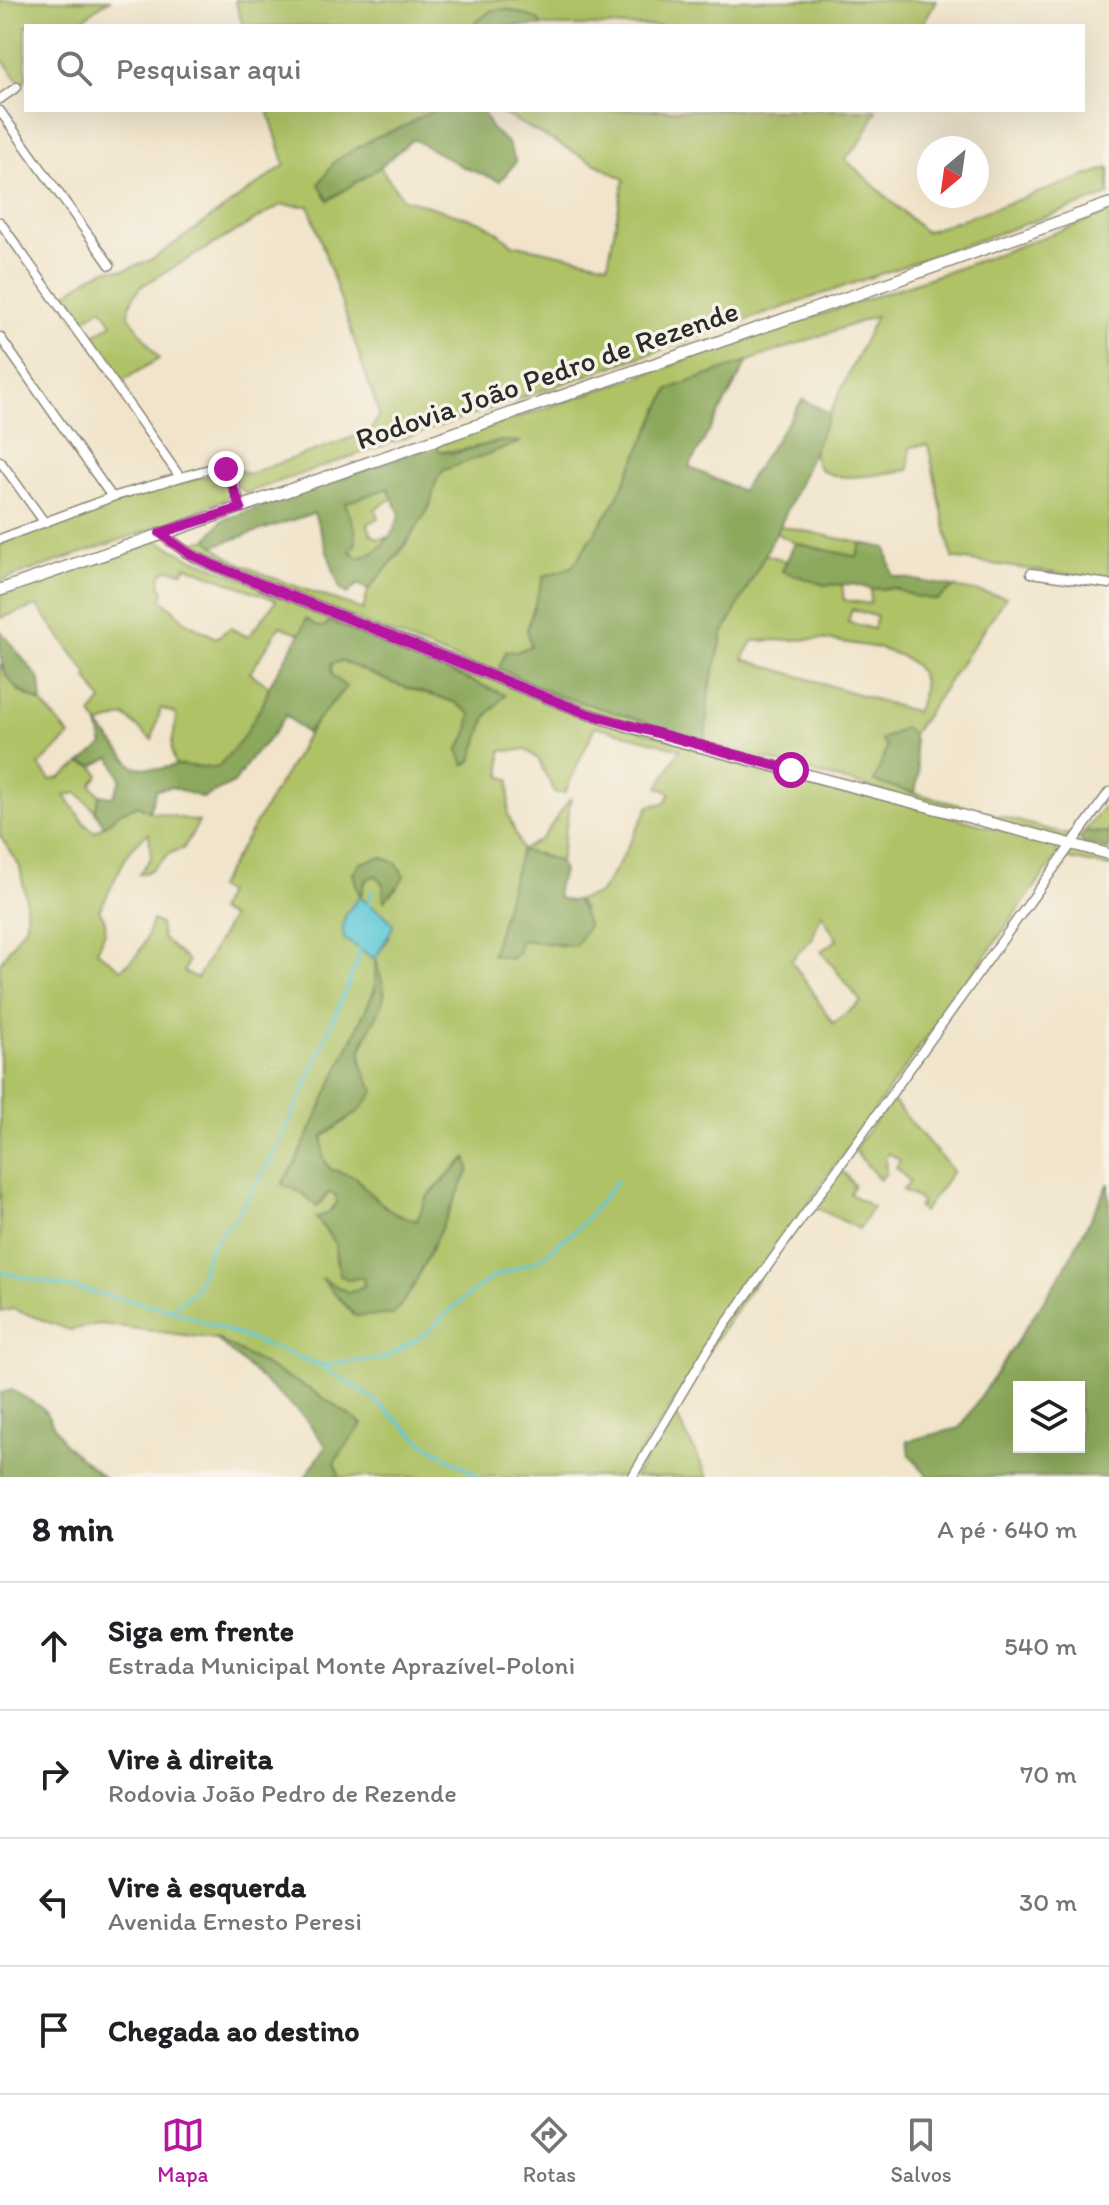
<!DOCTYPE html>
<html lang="pt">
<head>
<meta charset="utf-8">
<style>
	body { margin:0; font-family:Itim,sans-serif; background:#f2f2f2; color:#202124 }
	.controls { position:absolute; right:24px; bottom:24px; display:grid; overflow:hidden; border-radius:0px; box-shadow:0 8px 32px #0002 }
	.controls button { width:72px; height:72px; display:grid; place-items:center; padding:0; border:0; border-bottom:2px solid #e0e0e0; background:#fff; color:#202124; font:40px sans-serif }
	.compass { position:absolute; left:917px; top:136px; width:72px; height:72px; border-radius:50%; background:#fff; box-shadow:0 8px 32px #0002; rotate:209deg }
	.stop { position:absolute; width:24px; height:24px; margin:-18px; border:6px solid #b5179e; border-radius:50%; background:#fff }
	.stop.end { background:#b5179e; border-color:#fff; box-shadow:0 2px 8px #0008 }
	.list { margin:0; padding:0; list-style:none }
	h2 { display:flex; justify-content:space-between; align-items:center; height:104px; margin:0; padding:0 32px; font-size:34px }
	h2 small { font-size:26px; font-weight:400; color:#757577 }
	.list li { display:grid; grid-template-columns:52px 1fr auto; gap:24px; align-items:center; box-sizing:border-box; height:128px; padding:0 32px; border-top:2px solid #e0e0e0 }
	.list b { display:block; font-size:30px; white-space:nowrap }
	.list p { margin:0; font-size:26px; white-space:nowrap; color:#757577 }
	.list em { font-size:26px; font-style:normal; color:#757577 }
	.icon { flex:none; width:44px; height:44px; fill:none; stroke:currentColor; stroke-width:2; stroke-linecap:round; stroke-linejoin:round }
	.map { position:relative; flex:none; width:1109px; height:1477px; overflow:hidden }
	.search { position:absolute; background:#fff; box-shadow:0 8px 32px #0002; left:24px; right:24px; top:24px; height:88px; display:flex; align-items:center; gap:20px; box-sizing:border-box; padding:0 28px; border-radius:0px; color:#757577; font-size:30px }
	.sheet { height:616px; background:#fff }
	nav { display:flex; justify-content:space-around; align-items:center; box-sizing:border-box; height:112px; border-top:2px solid #e0e0e0; background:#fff; font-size:22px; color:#757577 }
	nav a { display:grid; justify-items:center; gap:4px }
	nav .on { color:#b5179e }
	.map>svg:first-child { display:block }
</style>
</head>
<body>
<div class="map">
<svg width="1109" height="1477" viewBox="0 0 1109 1477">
	<rect width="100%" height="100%" fill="#f7f3e8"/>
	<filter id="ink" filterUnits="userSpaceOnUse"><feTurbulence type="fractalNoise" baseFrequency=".0125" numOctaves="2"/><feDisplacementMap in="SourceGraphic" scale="16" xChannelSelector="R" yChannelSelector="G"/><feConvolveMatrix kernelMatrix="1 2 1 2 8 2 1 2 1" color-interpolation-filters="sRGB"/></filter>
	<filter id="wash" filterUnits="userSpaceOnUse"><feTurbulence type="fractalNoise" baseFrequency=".006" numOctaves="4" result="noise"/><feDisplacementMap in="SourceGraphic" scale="32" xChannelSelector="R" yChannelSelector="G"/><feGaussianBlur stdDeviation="1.8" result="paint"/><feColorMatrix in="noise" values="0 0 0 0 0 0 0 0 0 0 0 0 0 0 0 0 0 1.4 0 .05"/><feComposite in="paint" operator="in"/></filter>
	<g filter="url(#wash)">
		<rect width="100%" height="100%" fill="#f1e4ca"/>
		<path fill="#afc266" stroke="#6d7648" stroke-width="2" fill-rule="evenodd" d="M0 0H111L102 4 75 26H26V80L21 85 0 56Z
			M235 0H936L922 26H542L537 19 492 10 471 26H243Z
			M268 110H433L405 126 374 138 329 200 380 167 402 198 481 222 498 232 512 244 608 264 624 179 496 110H877L860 143 845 159 925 232 1109 168V195L246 493 240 489 232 471 236 469 248 474 371 431 379 414 309 206 281 205 142 286 133 297 128 314 159 359 120 382 89 339 112 323 102 308 78 323 60 298 92 276 108 269 124 270 153 259 285 165Z
			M1109 213V581L952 558 928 445 910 447 909 470C880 473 802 494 816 443L876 316 669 389 614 504 572 567 544 576 527 629 531 646 516 652 500 668 554 694 705 740 709 690 723 634 765 554 787 561 782 571 825 585 842 584 844 600 870 604 871 589 894 588 914 596 937 600 954 587 1006 597 913 734 904 728 887 747 874 782 1073 836 1068 841 587 711 215 563 190 550 195 542 208 539C234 572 322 593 363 610L368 590 403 549 430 506 436 477 443 470 518 442C491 438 466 454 438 451L437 445 964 266ZM852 609 877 617 873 629 848 622ZM820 639C860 646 949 647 916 712L743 659 753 641Z
			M221 472 227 476 231 493 225 499 158 527 0 581V543L113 502Z
			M388 488 393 498 375 509 378 518 368 524 371 534 379 539 387 537 381 549 358 559 350 550 356 543 355 529 345 503Z
			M780 526 861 543 857 557 795 543 776 533Z
			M156 540 186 556 587 716 1058 846 1057 856 820 1186 632 1464 626 1477H340L334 1463 362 1424 313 1391 215 1339 100 1324 70 1330 13 1309 0 1312V963L26 924V899L20 867 0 836V665L18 691 42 703 70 736 39 765 50 780 60 778 81 763 93 766 99 775 91 785 100 795 95 811 78 793 65 795 85 824 95 832 121 812 138 805 149 811 199 822 183 849C163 851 157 873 139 874L151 858 149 833C123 848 115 886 99 910 111 925 104 935 97 951L121 969C140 956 146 942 152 920L160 924 162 938 188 961 184 972 197 979 231 918 218 911 226 893 217 888 300 749C305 735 314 727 321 715 328 702 332 679 330 664L342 661 395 684 454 702 472 714 467 735 458 750 465 765 472 760 486 717 504 695 329 621 326 626 301 634 280 626 250 673 269 686C262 717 238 745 217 768L176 765C166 743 177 735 176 714L161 708 152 740 125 716 98 725 91 714 102 701 87 678V673L37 606 0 618V595ZM186 566 276 600V601L248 637 230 628 216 638 186 622 162 599 164 590 160 585 161 574 169 569 182 572ZM595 726 680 749 658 787 671 793 665 803 649 806 618 865 599 894 577 900 584 911 562 946C550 942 537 943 524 940L518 943 511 959 493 954 537 853 560 862 571 797 542 838 522 850 508 814 510 780 501 776V751L526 750 538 759 555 793H565ZM360 863 398 886 384 899 383 885 376 875 366 880 361 895ZM360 897 387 917 389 937 375 959ZM821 913 837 940 821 951 861 1002 833 1023 791 960 812 939ZM376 963 385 994 361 1050 363 1073 360 1110 323 1137V1157L330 1169 356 1177 369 1193 395 1214 417 1221C428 1193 444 1177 466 1158L469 1170 411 1291 393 1315H378L336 1288 349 1293 365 1286 363 1277 336 1263 335 1243 316 1218 328 1213 337 1203 336 1195 328 1193 324 1200 312 1203 304 1194 282 1183 296 1162 375 989Z
			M1109 800V834L1085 831Z
			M1072 849 1109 857V867L1064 858Z
			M891 1099 953 1171 923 1212 918 1207 922 1204 917 1198 902 1191 910 1182 896 1167 900 1160 888 1153 885 1158 886 1173 880 1180 854 1150Z
			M840 1168 854 1185 850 1194 873 1207 859 1229 813 1206Z
			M675 1413 708 1477H634Z"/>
		<path fill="#8ba85b" stroke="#5b6a43" stroke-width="2" fill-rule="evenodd" d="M508 9 537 19 542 26H471L492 10Z
			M433 110H482L492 130 508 143 516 162 500 181 463 167 413 139 380 167 328 200 319 184 335 161 374 138 405 126Z
			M748 361 689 467 741 491 803 399 830 414 780 526 723 634 709 690 705 740 554 694 499 668 506 651 516 652 531 646 527 629 544 576 572 567 614 504 669 389Z
			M501 441 521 442 444 470C432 481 435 496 428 509 411 539 390 564 368 590L358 584 347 594 340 589 314 513 213 546 208 539 222 520 437 445 439 451 455 453ZM388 488 400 514C393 536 381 554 358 558L350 551 356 543 355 529 345 503Z
			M795 543 857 557 861 543 886 548 893 576 954 587 937 600 914 596 894 588 871 589 852 584 825 585 782 571Z
			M306 619 319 627 326 626 329 621 505 695 486 717 472 760 464 765 458 750 467 735 471 714 454 702 395 684 342 661 331 664 332 675 346 687 306 733 286 715 271 737 252 756 234 783 203 798 172 787 156 790 149 811 138 805 121 812 104 826 95 811 100 795 113 797 121 779 111 757 93 766 81 763 103 745 98 725 134 767 160 769 176 765 217 768 240 742 265 700 269 686 300 634Z
			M0 630 40 680 42 703C2 682 0 673 0 630Z
			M904 728 913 734 918 775 915 793 874 782 887 747 881 740Z
			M1085 831 1109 834V850L1082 844 1080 838Z
			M521 850 560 862 563 872 557 888 558 898 569 901 577 900 588 926 575 946 524 940 519 943V952L511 959 492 954Z
			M381 857 397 863 404 876 398 886 384 901 383 885 376 875 366 880 360 897 353 874 360 863Z
			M375 959C378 970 386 987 384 997 373 1039 343 1043 375 1091L360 1110 323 1136V1157L330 1169 356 1177 369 1193 395 1214 417 1221 426 1198 467 1158 469 1170 411 1291 393 1315 355 1316 321 1278 349 1293 364 1286 363 1277 349 1280 340 1275 335 1243 316 1218 328 1213 337 1203 336 1195 328 1193 317 1207 304 1194 282 1184 296 1162 375 989Z
			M1109 1183V1477H929L910 1455 907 1441 960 1428 1063 1271ZM1019 1387H1079V1447H1019Z
			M215 1338 313 1391 362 1424 334 1463 340 1477H305L326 1446 303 1416Z
			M12 1390 43 1408 65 1445 103 1477H0V1393Z"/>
		<path fill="#5dc9d7" stroke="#447a81" stroke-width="2" d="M360 897 387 917 393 925C389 938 381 947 375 959L344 939C340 919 346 911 360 897Z"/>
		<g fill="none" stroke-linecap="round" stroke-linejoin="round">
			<path stroke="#5dc9d7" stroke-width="3" d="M368 907 372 891
				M0 1272 169 1309 320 1365 371 1397 421 1441 479 1477
				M170 1309 195 1291 209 1249 236 1216 270 1162 300 1099 358 960 360 946
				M321 1365 385 1358 425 1334 455 1306 491 1278 540 1259 581 1225 617 1181"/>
		</g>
	</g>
	<g filter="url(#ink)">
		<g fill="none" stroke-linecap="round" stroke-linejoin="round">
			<defs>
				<path id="minor" d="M0 99 17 87
					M0 111 110 265
					M0 222 180 477
					M0 337 112 497
					M0 461 45 523
					M0 539 112 497 216 467C235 469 236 492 241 508
					M1031 573 1109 584
					M632 1477 710 1346 1109 792"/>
				<path id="tertiary" d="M160 533 188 553 213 565 588 714 674 740 1109 854"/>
				<path id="secondary" d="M0 590 872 289 1109 204"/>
			</defs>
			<use href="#minor" stroke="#8e887a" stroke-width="11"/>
			<use href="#tertiary" stroke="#8e887a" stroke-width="13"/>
			<use href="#secondary" stroke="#8e887a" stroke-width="14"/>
			<use href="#minor" stroke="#fff" stroke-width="8"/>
			<use href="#tertiary" stroke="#fff" stroke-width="10"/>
			<use href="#secondary" stroke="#fff" stroke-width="11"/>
		</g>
	</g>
	<g fill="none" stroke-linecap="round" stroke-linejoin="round" filter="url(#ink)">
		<path stroke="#b5179e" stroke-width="10" d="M226 469 241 508 160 533 188 553 213 565 588 714 791 770"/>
	</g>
	<g text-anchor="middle" stroke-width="7" stroke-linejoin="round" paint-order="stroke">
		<g font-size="30" fill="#2b2b2b" stroke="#f7f3e8">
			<text transform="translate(547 375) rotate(-19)" y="10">Rodovia João Pedro de Rezende</text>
		</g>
	</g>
</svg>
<div class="controls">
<button><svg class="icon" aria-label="layers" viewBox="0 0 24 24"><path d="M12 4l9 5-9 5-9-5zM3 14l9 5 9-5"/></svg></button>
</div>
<svg class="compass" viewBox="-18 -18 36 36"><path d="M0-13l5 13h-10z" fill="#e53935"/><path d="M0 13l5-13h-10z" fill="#757577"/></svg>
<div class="stop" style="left:791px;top:770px"></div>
<div class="stop end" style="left:226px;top:469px"></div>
<div class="search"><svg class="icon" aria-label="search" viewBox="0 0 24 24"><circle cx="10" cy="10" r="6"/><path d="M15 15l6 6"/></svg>Pesquisar aqui</div>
</div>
<section class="sheet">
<h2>8 min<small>A pé · 640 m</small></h2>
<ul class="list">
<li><svg class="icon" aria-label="ahead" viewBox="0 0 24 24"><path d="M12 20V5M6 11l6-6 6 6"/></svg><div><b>Siga em frente</b><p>Estrada Municipal Monte Aprazível-Poloni</p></div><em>540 m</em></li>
<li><svg class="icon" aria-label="right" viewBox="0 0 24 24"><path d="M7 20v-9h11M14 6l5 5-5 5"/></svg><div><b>Vire à direita</b><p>Rodovia João Pedro de Rezende</p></div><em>70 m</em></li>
<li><svg class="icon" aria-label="left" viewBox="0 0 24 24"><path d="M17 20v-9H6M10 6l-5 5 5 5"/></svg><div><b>Vire à esquerda</b><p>Avenida Ernesto Peresi</p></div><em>30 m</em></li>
<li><svg class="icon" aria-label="arrive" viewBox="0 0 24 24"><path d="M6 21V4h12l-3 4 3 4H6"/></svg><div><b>Chegada ao destino</b></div></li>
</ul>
</section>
<nav>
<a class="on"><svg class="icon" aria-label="map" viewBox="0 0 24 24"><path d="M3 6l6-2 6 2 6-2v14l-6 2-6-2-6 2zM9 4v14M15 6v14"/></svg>Mapa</a>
<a><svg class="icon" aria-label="directions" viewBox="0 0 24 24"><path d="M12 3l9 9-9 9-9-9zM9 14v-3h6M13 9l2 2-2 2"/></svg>Rotas</a>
<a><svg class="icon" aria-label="saved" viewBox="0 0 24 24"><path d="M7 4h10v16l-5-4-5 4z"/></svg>Salvos</a>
</nav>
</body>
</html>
